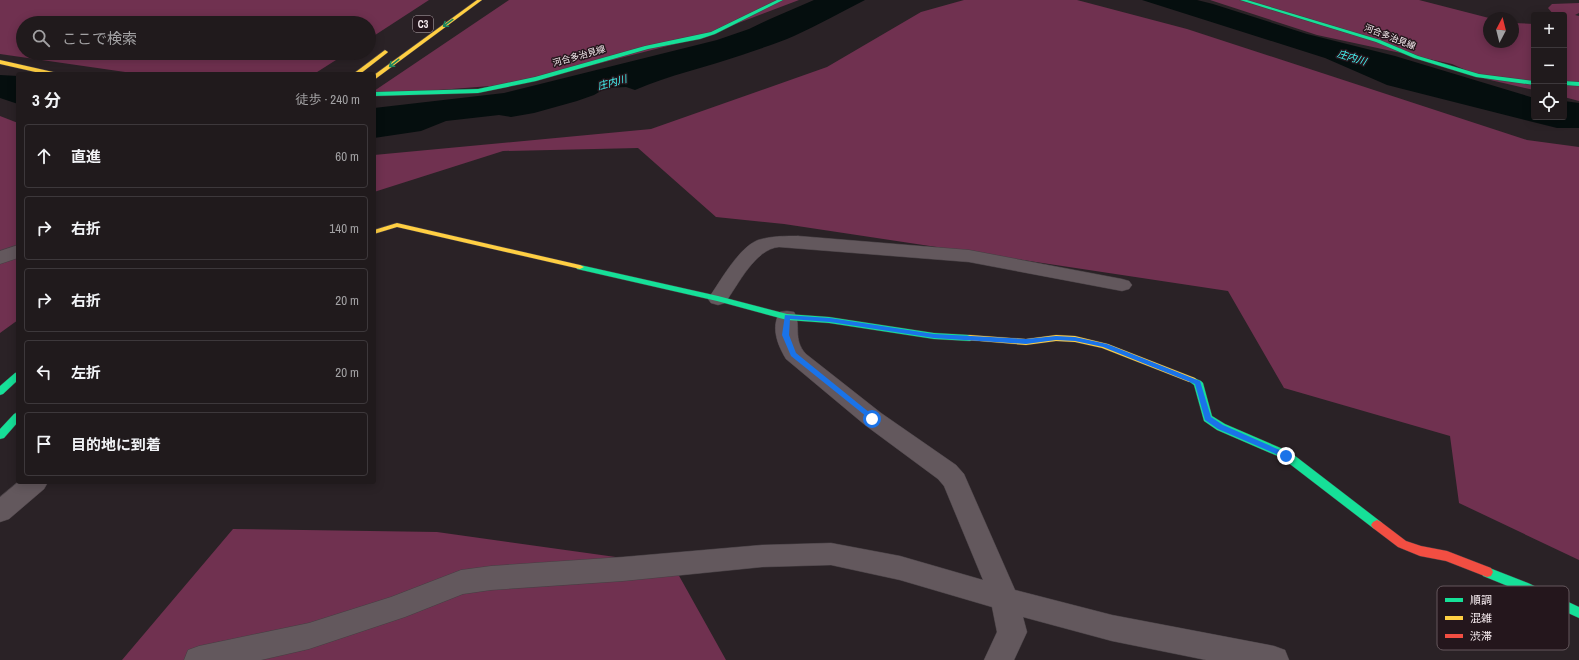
<!DOCTYPE html>
<html lang="ja">
<head>
<meta charset="utf-8">
<style>
	body { margin:0; font-family:"Archivo Narrow","Noto Sans JP",sans-serif; background:#282325; color:#f1f3f6 }
	.controls { position:absolute; right:12px; top:12px; display:grid; overflow:hidden; border-radius:4px; box-shadow:0 2px 10px #0003 }
	.controls button { width:36px; height:36px; display:grid; place-items:center; padding:0; border:0; border-bottom:1px solid #3d383b; background:#201a1c; color:#f1f3f6; font:20px sans-serif }
	.compass { position:absolute; left:1483px; top:12px; width:36px; height:36px; border-radius:50%; background:#201a1c; box-shadow:0 2px 10px #0003; rotate:7deg }
	.stop { position:absolute; width:12px; height:12px; margin:-9px; border:3px solid #1a73e8; border-radius:50%; background:#fff }
	.stop.end { background:#1a73e8; border-color:#fff; box-shadow:0 1px 4px #0008 }
	.list { margin:0; padding:0; list-style:none }
	h2 { display:flex; justify-content:space-between; align-items:center; height:52px; margin:0; padding:0 16px; font-size:17px }
	h2 small { font-size:13px; font-weight:400; color:#a2a1a3 }
	.list li { display:grid; grid-template-columns:26px 1fr auto; gap:12px; align-items:center; box-sizing:border-box; height:64px; margin:0 8px 8px; padding:0 8px; border:1px solid #3d383b; border-radius:4px }
	.list b { display:block; font-size:15px; white-space:nowrap }
	.list em { font-size:13px; font-style:normal; color:#a2a1a3 }
	.icon { flex:none; width:22px; height:22px; fill:none; stroke:currentColor; stroke-width:2; stroke-linecap:round; stroke-linejoin:round }
	.map { position:relative; flex:none; width:1579px; height:660px; overflow:hidden }
	.search { position:absolute; background:#201a1c; box-shadow:0 2px 10px #0003; left:16px; top:16px; width:360px; height:44px; display:flex; align-items:center; gap:10px; box-sizing:border-box; padding:0 14px; border-radius:22px; color:#a2a1a3; font-size:15px }
	.panel { position:absolute; background:#201a1c; box-shadow:0 2px 10px #0003; left:16px; top:72px; width:360px; height:412px; border-radius:4px }
	.map>svg:first-child { display:block }
</style>
</head>
<body>
<div class="map">
<svg width="1579" height="660" viewBox="0 0 1579 660">
	<rect width="100%" height="100%" fill="#2a2226"/>
	<path fill="#703150" d="M0 0H429L369 39V23H23V53H347L314 74H139L0 54Z
		M509 0H799L699 38 518 84 374 95V91Z
		M964 0H1077L1187 29 1527 140 1579 147V560L1459 503 1450 436 1284 388 1228 291 784 224 716 217 638 148 503 151 374 192V155L651 129 827 67 921 12Z
		M1210 0H1419L1489 18V42H1513V23L1534 24V90L1486 79 1452 64 1317 35Z
		M1579 3V13L1575 15 1579 16V101L1564 97V15H1554L1548 8 1552 4Z
		M0 116 18 123V320L0 333Z
		M233 529 437 532 673 565 726 660H122Z"/>
	<path fill="#050e0e" d="M814 0H865C841 12 818 25 794 36 778 43 759 49 742 55 707 67 669 75 635 90L626 87 606 88 594 95 577 101 534 113 511 117 499 115 446 121 421 131 374 138V108L504 93 717 40 749 29 770 19Z
		M1142 0H1197L1213 4 1307 34 1395 56 1534 98V117H1564V101L1579 103V128H1557L1387 85 1325 58Z
		M0 75 18 76V104L0 98Z"/>
	<g fill="none" stroke-linecap="round" stroke-linejoin="round">
		<defs>
			<path id="street" d="M798 236 969 250 1122 279 1129 281 1132 285 1129 289 1122 291 969 262 779 247C755 249 738 285 725 303L718 305 711 303 708 299C720 282 738 248 758 240 771 236 784 236 798 236Z
				M18 245V258L0 264V251Z
				M787 311 794 312C802 324 792 339 806 354L881 413 956 465 964 474 1015 590 1112 615 1274 646 1285 650 1289 660H1206L1112 641 1023 617 1027 632 1014 660H984L997 632 992 607 900 580 831 565 762 567 623 581 491 590 463 594 405 617 309 649 261 660H184L188 650 199 646 309 623 391 597 461 570 491 566 623 557 762 545 831 543 900 556 983 580 944 486 938 479 865 425 786 359C778 346 770 327 780 312Z
				M18 482H48L44 489 9 519 0 522V497Z"/>
			<path id="fast" d="M777 0H783L715 34 700 39 648 49 536 81 478 93 374 96V92L478 89 535 77 645 46 711 32Z
				M1240 0H1247L1380 40 1418 56 1479 74 1534 81V85L1476 77 1414 58 1376 42Z
				M1564 81 1579 82V86L1564 85Z
				M577 265H580L718 296 787 314 829 317 934 333 970 335 975 338 970 341 934 339 829 323 787 320 717 301 577 269 576 267Z
				M18 372V380L3 394 0 395V386L15 373Z
				M1192 377 1201 381 1203 383 1212 416 1225 424 1290 452 1381 522 1383 525 1381 528 1377 530 1373 528 1282 458 1217 430 1204 421 1194 385 1187 380Z
				M18 412V422L4 438 0 439V429L14 414Z
				M1487 567 1528 583 1579 607V618L1520 591 1483 576 1481 572 1483 568Z"/>
			<path id="slow" d="M477 0H482L374 80V75Z
				M385 50 388 52 387 53 360 74H353Z
				M0 60 62 74H44L0 64Z
				M397 223 580 265 584 267 580 269 397 227 374 234V230Z
				M970 335 1026 339 1056 335 1075 336 1108 344 1195 378 1197 380 1195 382H1189L1102 348 1075 342 1056 341 1026 345 967 340 965 338 967 336Z"/>
			<path id="jam" d="M1377 520 1381 522 1406 541 1421 546 1447 551 1491 568 1493 572 1491 576 1487 577 1446 561 1420 556 1398 547 1373 528 1371 525 1373 522Z"/>
		</defs>
		<use href="#street" stroke="#463f43" stroke-width="1"/>
		<use href="#fast" stroke="#463f43" stroke-width="1"/>
		<use href="#slow" stroke="#463f43" stroke-width="1"/>
		<use href="#jam" stroke="#463f43" stroke-width="1"/>
		<use href="#street" fill="#63585d" fill-rule="evenodd"/>
		<use href="#fast" fill="#16e098" fill-rule="evenodd"/>
		<use href="#slow" fill="#ffcf43" fill-rule="evenodd"/>
		<use href="#jam" fill="#f24e42" fill-rule="evenodd"/>
	</g>
	<defs><path id="oneway-shaft" d="M-6 0H5M1.5-3L5.5 0L1.5 3" fill="none" stroke-width="1.6" stroke-linecap="round" stroke-linejoin="round"/></defs>
	<g stroke="#1c8560">
		<use href="#oneway-shaft" transform="translate(448 23) rotate(144)"/>
		<use href="#oneway-shaft" transform="translate(394 63) rotate(142)"/>
	</g>
	<path fill="#1a73e8" d="M785 315 830 318 934 334 1026 339 1056 336 1075 337 1107 344 1200 381 1211 417 1223 425 1289 454 1290 456 1286 458 1283 457 1218 429 1205 420 1195 384 1103 347 1075 341 1056 340 1026 344 934 338 830 322 790 319 789 335 796 353 875 417V421H872L791 356 782 335Z"/>
	<g text-anchor="middle" stroke-width="3" stroke-linejoin="round" paint-order="stroke">
		<g font-size="9" fill="#f9eef2" stroke="#24161c">
			<text transform="translate(1390 37) rotate(21)" y="3">河合多治見線</text>
			<text transform="translate(579 56) rotate(-16)" y="3">河合多治見線</text>
		</g>
		<rect fill="#24161c" stroke="#b9adb2" stroke-width="1" x="413" y="16" width="20" height="16" rx="3"/>
		<g font-size="10" font-weight="bold" fill="#f9eef2">
			<text x="423" y="28">C3</text>
		</g>
		<g font-size="10" font-style="italic" fill="#45f7f5" stroke="#24161c">
			<text transform="translate(1352 57) rotate(17)" y="4">庄内川</text>
			<text transform="translate(612 82) rotate(-15)" y="4">庄内川</text>
		</g>
	</g>
	<rect x="1437" y="586" width="132" height="64" rx="6" fill="#24161c" stroke="#64575c" stroke-width="1"/>
	<rect x="1445" y="598" width="18" height="4" fill="#16e098"/>
	<rect x="1445" y="616" width="18" height="4" fill="#ffcf43"/>
	<rect x="1445" y="634" width="18" height="4" fill="#f24e42"/>
	<g font-size="11" fill="#f9eef2">
		<text x="1470" y="604">順調</text>
		<text x="1470" y="622">混雑</text>
		<text x="1470" y="640">渋滞</text>
	</g>
</svg>
<div class="controls">
<button>+</button>
<button>−</button>
<button><svg class="icon" aria-label="locate" viewBox="0 0 24 24"><circle cx="12" cy="12" r="6"/><path d="M12 2v4M12 18v4M2 12h4M18 12h4"/></svg></button>
</div>
<svg class="compass" viewBox="-18 -18 36 36"><path d="M0-13l5 13h-10z" fill="#e53935"/><path d="M0 13l5-13h-10z" fill="#a2a1a3"/></svg>
<div class="stop" style="left:872px;top:419px"></div>
<div class="stop end" style="left:1286px;top:456px"></div>
<div class="search"><svg class="icon" aria-label="search" viewBox="0 0 24 24"><circle cx="10" cy="10" r="6"/><path d="M15 15l6 6"/></svg>ここで検索</div>
<section class="panel">
<h2>3 分<small>徒歩 · 240 m</small></h2>
<ul class="list">
<li><svg class="icon" aria-label="ahead" viewBox="0 0 24 24"><path d="M12 20V5M6 11l6-6 6 6"/></svg><div><b>直進</b></div><em>60 m</em></li>
<li><svg class="icon" aria-label="right" viewBox="0 0 24 24"><path d="M7 20v-9h11M14 6l5 5-5 5"/></svg><div><b>右折</b></div><em>140 m</em></li>
<li><svg class="icon" aria-label="right" viewBox="0 0 24 24"><path d="M7 20v-9h11M14 6l5 5-5 5"/></svg><div><b>右折</b></div><em>20 m</em></li>
<li><svg class="icon" aria-label="left" viewBox="0 0 24 24"><path d="M17 20v-9H6M10 6l-5 5 5 5"/></svg><div><b>左折</b></div><em>20 m</em></li>
<li><svg class="icon" aria-label="arrive" viewBox="0 0 24 24"><path d="M6 21V4h12l-3 4 3 4H6"/></svg><div><b>目的地に到着</b></div></li>
</ul>
</section>
</div>
</body>
</html>
